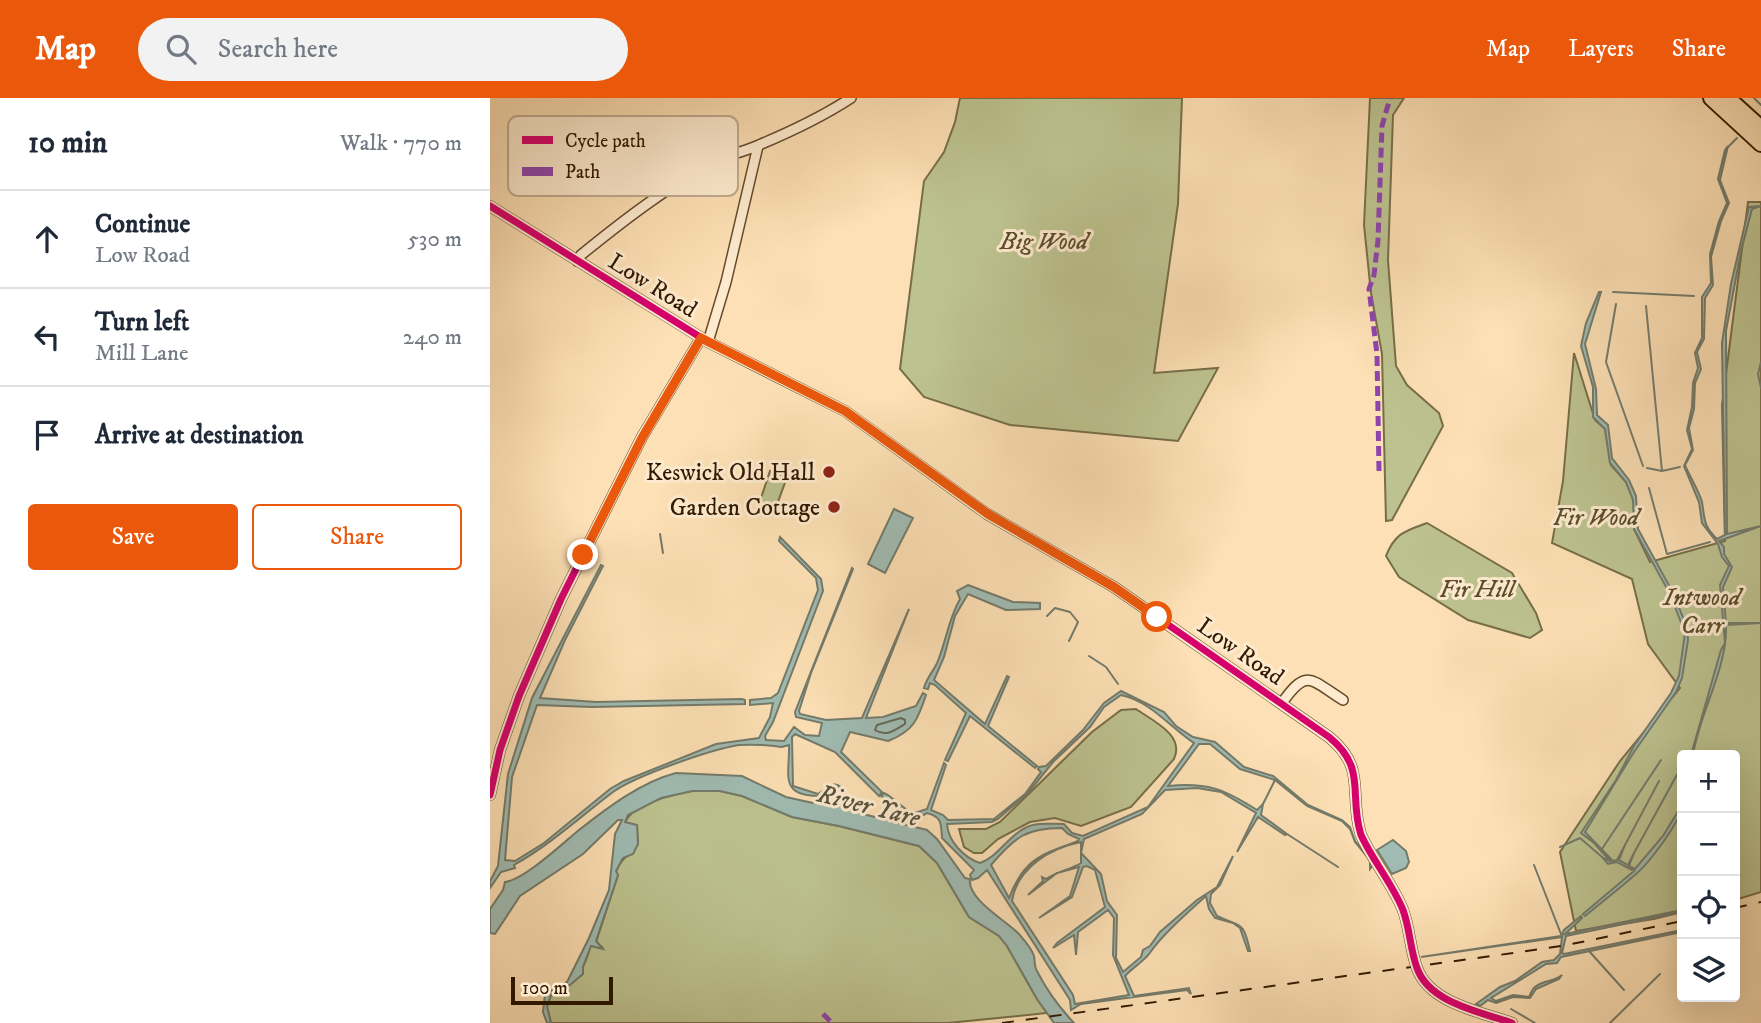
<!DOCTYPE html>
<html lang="en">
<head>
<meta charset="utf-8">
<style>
	body { margin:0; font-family:"IM FELL DW Pica",serif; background:#f2f2f3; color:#1f2937 }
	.controls { position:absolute; right:21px; bottom:21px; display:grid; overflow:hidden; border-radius:7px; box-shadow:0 7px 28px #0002 }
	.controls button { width:63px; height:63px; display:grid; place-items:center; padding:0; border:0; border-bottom:2px solid #e0e1e3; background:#fff; color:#1f2937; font:35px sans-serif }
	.scale { position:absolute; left:21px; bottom:18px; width:102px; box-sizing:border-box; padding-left:7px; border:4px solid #311900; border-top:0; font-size:19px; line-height:24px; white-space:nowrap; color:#311900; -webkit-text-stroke:5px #feebcf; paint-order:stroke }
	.stop { position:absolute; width:21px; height:21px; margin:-16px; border:5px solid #ea580c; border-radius:50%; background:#fff }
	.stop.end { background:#ea580c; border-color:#fff; box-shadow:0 2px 7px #0008 }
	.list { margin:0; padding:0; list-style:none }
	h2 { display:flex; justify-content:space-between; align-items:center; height:91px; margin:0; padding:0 28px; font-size:30px }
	h2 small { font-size:23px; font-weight:400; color:#747a83 }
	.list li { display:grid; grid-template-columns:46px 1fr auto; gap:21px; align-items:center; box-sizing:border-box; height:98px; padding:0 28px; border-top:2px solid #e0e1e3 }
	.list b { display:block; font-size:26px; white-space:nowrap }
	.list p { margin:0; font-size:23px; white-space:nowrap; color:#747a83 }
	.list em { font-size:23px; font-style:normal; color:#747a83 }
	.actions { display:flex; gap:14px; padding:21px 28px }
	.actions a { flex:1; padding:16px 0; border:2px solid #ea580c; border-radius:7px; text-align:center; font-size:24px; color:#ea580c }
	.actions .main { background:#ea580c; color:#fff }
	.icon { flex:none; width:38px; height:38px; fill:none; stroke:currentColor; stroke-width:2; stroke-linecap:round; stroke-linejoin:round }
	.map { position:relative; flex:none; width:1271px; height:925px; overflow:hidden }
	header { display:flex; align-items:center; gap:42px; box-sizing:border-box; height:98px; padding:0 35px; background:#ea580c; color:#fff }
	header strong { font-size:33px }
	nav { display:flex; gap:38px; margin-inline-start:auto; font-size:24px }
	.search { width:490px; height:63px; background:#f2f2f3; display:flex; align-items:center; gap:18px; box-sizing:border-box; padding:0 24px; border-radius:38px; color:#747a83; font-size:26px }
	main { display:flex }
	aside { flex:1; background:#fff }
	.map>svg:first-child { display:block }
</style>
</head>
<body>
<header>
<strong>Map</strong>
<div class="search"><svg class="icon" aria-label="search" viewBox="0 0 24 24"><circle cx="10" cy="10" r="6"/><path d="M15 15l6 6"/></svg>Search here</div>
<nav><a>Map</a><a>Layers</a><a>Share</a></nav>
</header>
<main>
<aside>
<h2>10 min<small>Walk · 770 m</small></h2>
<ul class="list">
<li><svg class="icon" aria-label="ahead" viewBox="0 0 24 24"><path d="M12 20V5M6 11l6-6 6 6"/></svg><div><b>Continue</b><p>Low Road</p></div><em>530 m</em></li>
<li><svg class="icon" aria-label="left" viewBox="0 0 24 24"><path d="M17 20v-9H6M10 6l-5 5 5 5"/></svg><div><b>Turn left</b><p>Mill Lane</p></div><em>240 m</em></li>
<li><svg class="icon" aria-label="arrive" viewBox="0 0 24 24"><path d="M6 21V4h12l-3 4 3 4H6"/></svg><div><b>Arrive at destination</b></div></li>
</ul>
<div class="actions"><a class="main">Save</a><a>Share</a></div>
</aside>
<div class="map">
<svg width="1271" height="925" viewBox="0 0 1271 925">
	<rect width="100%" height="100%" fill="#fde0b5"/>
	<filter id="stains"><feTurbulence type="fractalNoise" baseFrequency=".00286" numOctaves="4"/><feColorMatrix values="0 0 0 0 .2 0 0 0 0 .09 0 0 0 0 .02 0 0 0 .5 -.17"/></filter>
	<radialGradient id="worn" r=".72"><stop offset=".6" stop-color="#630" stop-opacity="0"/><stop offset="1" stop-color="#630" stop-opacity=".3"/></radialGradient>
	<path fill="#bdc390" stroke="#776e48" stroke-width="2" d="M470 0H692L688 106 664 275 728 270 688 343 520 327 434 299 410 271 434 83 454 54 465 24Z
		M880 0H914L903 17 898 162 906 268 917 287 949 315 953 328 902 422 896 423 892 256 881 195 874 127Z
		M1258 104H1271V794L1245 802V657H1192V814L1164 821 1086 833 1070 754 1130 663 1190 590 1158 546 1142 481 1062 445 1073 383 1084 255 1105 322 1115 331 1121 367 1136 384 1142 398 1145 410 1144 431 1160 464 1235 443 1232 307Z
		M280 373 297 379 285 412 269 406Z
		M937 425 1022 475 1046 515 1052 532 1040 540 978 522 909 479 896 458C905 435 915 433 937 425Z
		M646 611C663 623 695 637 684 661L641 709 591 728 565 720 540 724 508 741 492 755H484L474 749 469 731H496L510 724 602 634 631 612Z
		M202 693H230L252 698 302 719 349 728 429 748 447 765 479 819 509 838 517 848 547 901 557 915 458 925H61L57 909 61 897C83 884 94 875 100 849L102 847 113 850 106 844 128 777 126 774C130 761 140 757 148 746L147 727 135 725C142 705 182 697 202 693Z"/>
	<path fill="#a0bcb3" stroke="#747b6b" stroke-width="2" fill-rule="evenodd" d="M1238 48 1230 82 1239 105 1231 123 1221 159 1223 187 1215 200 1214 241 1207 254 1211 271 1205 285 1204 311 1199 330 1203 352 1195 367C1199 377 1210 395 1212 404 1215 422 1213 427 1227 441L1235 437 1232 245 1241 186 1259 109 1271 108 1262 111 1251 153 1236 233 1237 436 1271 428 1229 443 1234 449V456L1242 469 1233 489 1236 525H1271L1236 527C1238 569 1209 616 1203 657H1201L1231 552 1235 545 1230 487 1239 468 1232 459 1228 446 1212 425 1209 404 1194 368 1202 351 1197 332 1202 309 1203 285 1208 270 1205 255 1212 240V199L1221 185 1220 156 1229 123 1237 105 1228 81 1235 52Z
		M1109 194H1111L1095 246 1106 291 1107 317 1118 327 1122 360 1139 382 1146 398 1148 431 1182 493 1197 529 1198 542 1192 580 1186 594 1144 654 1095 734 1123 763 1127 762 1135 747 1129 762 1138 767 1144 755 1139 768 1145 771 1173 738 1192 707C1192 722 1159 765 1146 776 1130 790 1112 804 1095 818L1093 816 1144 773 1127 764 1118 766 1112 759 1121 764 1104 745 1091 735 1126 682 1144 648 1181 595 1189 578 1195 535 1180 496 1144 431 1143 402 1136 384 1120 365 1115 331 1103 319V289L1091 248 1096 225Z
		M404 411 423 420 395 475 378 466Z
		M290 439 331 481 333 493 283 624 275 638 276 642 294 643 304 629 315 637 329 638 332 625 306 619 305 614 362 470 363 471 321 575 309 613 310 616 336 622 372 620 419 511 376 620 393 619 426 608 433 595 436 597C428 621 424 633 398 643L360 634 351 654 392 694 389 698 345 654 305 636 302 639 303 688 328 696C337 691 343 681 352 690L340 689 331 698C288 699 300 676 299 647L292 649C278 647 264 646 249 647 222 651 145 678 123 694 90 719 60 747 24 767L25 770 11 774 0 790V783L8 768 18 676 42 600 111 467 113 468 75 542 50 600 106 604 252 601 255 602V606L102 609 47 607 22 679 15 762 25 763 54 745 120 691 134 683 226 646 269 640 280 619 283 605 260 607V602L281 600 288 595 328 492 326 480 289 443Z
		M478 487 523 504 550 505V511L516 512 478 496 465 518 454 559 444 582 495 626 517 578 519 579 498 628 547 668 545 670 480 618 458 663 455 662 476 615 445 587 440 585 438 591 434 590C437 578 446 571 449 560 457 539 459 520 470 501L467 493Z
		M631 593 674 614 686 628 703 639 725 644 754 669 783 678 818 707 852 722 860 729 865 743 884 766 880 771V762L865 744 860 731 852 723 817 708 785 682 750 671 720 646H709L678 688C717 684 734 691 767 712L773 706 771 717 797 736 795 737 768 719 747 754 766 715 731 694 707 690 675 692 652 716 594 741 591 755 611 776 617 803 627 817 626 860 633 874 651 859 653 852 660 848 670 834 707 802 727 789 743 758 730 787 721 796 720 805 727 818C751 830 753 821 760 853H758L750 830 743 825 725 820 719 811 716 798C696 816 673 836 659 856 655 862 641 871 635 878L644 898 699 890 701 896 697 892 591 906 581 912 580 902 497 772 488 780 482 782 480 777 484 772 452 740C451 725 452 719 437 715L426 721 407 711 391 698 394 695 398 697 422 716 437 711 454 665 456 667 441 712 453 717 458 722 504 721 535 696 551 674 548 671 549 669 556 668 593 632 614 605ZM631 597C660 603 680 629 704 645L658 709 593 738 582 735 574 726C562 726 545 724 535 730 518 738 508 759 490 765 474 760 458 743 457 726L502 724 508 721 538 695 563 664 600 629 614 609ZM572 730 578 736 589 741 588 743C550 757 534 761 519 800L501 767C525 739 536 730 572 730ZM591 744V765C579 772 568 773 556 781L552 779 553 783 538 797 567 775 589 769 580 798 549 820 582 799 593 769 597 768 605 772 615 809 567 845 563 850 584 837 586 857 588 834 618 812 624 820 623 857 639 897 585 906 583 897 522 803C527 770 560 750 591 744Z
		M186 675 252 678 296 699 323 705 340 703 377 717 437 732 447 741 475 780 480 781C477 801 515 822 528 835 534 842 541 849 544 858 545 863 544 868 547 873 557 893 569 909 584 925H564L547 901 517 848 509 838 479 819 447 765 429 748 349 728 302 719 252 698 230 693H202L171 700 138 717 135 724 147 727 148 746 143 756 133 760 126 773 128 777 106 843 113 851 101 848 93 869V876L80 887 61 897 57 909 61 925H57L53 914 55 896 77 884 99 840 119 792 125 736 132 722H128L93 756 30 798 5 836 0 835V811L13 792 15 784C34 782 73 745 89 732 117 710 151 684 186 675Z
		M903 742 916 753 919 764 916 770 902 776 887 752Z
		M1192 812V814L1076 838 1072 855 1074 856 1192 832V834L1071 859 1067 865 1056 866 1001 900 1006 903 1023 897 1039 899C1041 895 1042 891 1045 889 1053 882 1065 884 1072 877L1069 881 1046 891 1040 900 1023 899 1006 905 998 902 990 908 986 906 1010 889 1025 883 1052 864 1064 862 1070 856 1072 839 931 859 1071 838 1074 832 1091 818 1092 820 1075 836Z"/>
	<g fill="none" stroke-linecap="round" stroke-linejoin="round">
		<path stroke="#686a5a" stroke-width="2" d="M411 620 415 622V626C404 633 396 639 385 632L387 627Z"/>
		<path stroke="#747b6b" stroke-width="2" d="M1264 0 1271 7
			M1238 49 1247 40
			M1123 194 1204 198
			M1126 206 1116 264 1153 368
			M1156 208 1172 373
			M1271 264 1268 276 1271 290
			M1157 370 1172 373 1190 369
			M1159 390 1177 456 1220 444
			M170 436 173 455
			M557 518 565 510 580 514 588 524 579 543
			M599 558 616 569 628 586
			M773 706 785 682
			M797 736 848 769
			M1135 747 1169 683
			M1070 749 1090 740 1112 759
			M1112 751 1171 662
			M1144 755 1189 673
			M1044 767 1071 836
			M1099 853 1134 892
			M1021 911 1045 925
			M1120 925 1170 876"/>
		<defs>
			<path id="minor" d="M0 108 218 244 355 313 497 416 624 489 839 639C878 671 858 696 871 737 883 763 902 785 913 812 920 831 920 851 927 870 939 905 991 914 1022 925
				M87 163 91 157C134 122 184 83 234 60 245 55 258 52 269 47 300 34 332 19 361 0
				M218 244 236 184 268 48
				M792 605C817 569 821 582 853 602
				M0 697 10 652 29 598 71 501 152 339 211 240"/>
			<path id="highway" d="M1221 0 1271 46
				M1238 0 1271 30"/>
		</defs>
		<use href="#minor" stroke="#644b2d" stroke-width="12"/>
		<use href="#highway" stroke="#311900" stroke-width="18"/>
		<use href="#minor" stroke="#feebcf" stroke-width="9"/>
		<use href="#highway" stroke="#fde0b5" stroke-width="14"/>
		<path stroke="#311900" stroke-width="2" stroke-dasharray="12 12" stroke-linecap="butt" d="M1245 810 1271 804
			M512 925 1002 858 1077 847 1192 823"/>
		<path stroke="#8e44ad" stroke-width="5" stroke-dasharray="10 5" stroke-linecap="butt" d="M889 373 887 256 879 191 884 177 888 142 892 28 900 0
			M333 916 342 925"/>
		<defs>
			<path id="cycleway" d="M0 108 218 244 355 313 497 416 624 489 839 639C878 671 858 696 871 737 883 763 902 785 913 812 920 831 920 851 927 870 939 905 991 914 1022 925
				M0 697 10 652 29 598 71 501 152 339 211 240"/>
		</defs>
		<use href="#cycleway" stroke="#feebcf" stroke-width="11"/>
		<use href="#cycleway" stroke="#d6006c" stroke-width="7"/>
	</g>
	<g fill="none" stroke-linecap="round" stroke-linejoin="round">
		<path stroke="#ea580c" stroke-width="9" d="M93 457 152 340 211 240 355 313 498 416 624 489 667 519"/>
	</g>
	<g fill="#8f2418" stroke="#feebcf" stroke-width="2.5">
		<circle cx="339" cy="374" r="7"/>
		<circle cx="344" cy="409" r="7"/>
	</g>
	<g text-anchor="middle" stroke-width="6" stroke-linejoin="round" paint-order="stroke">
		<g font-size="24" font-style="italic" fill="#5b4c2b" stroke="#feebcf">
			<text x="554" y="151">Big Wood</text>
			<text x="1106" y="427">Fir Wood</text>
			<text x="987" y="499">Fir Hill</text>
			<text x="1212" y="507">Intwood<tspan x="1212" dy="28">Carr</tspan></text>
		</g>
		<g font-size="24" fill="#311900" stroke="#feebcf">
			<text transform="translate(163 187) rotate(32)" y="8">Low Road</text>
			<text transform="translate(751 553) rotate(35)" y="8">Low Road</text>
		</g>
		<g font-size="24" fill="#311900" stroke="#feebcf" text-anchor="end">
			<text x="325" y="382">Keswick Old Hall</text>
			<text x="330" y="417">Garden Cottage</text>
		</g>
		<g font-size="26" font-style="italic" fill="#58523f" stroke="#feebcf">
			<text transform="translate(379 707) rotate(14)" y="9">River Yare</text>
		</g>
	</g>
	<rect x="18" y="18" width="230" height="80" rx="10" fill="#feebcf" stroke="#c0ac91" stroke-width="2"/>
	<rect x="32" y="38" width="31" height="8" fill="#d6006c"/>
	<rect x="32" y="69" width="31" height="9" fill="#8e44ad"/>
	<g font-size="19" fill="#311900">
		<text x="75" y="49">Cycle path</text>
		<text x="75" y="80">Path</text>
	</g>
	<rect width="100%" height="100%" filter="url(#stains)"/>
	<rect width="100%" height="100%" fill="url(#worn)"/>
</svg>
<div class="controls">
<button>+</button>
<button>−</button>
<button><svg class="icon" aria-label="locate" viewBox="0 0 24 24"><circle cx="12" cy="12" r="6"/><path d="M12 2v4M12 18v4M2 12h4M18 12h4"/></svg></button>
<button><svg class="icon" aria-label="layers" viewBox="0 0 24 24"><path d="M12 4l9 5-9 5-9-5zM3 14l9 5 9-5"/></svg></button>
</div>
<div class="scale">100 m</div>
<div class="stop" style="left:667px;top:519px"></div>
<div class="stop end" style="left:93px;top:457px"></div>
</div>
</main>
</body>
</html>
